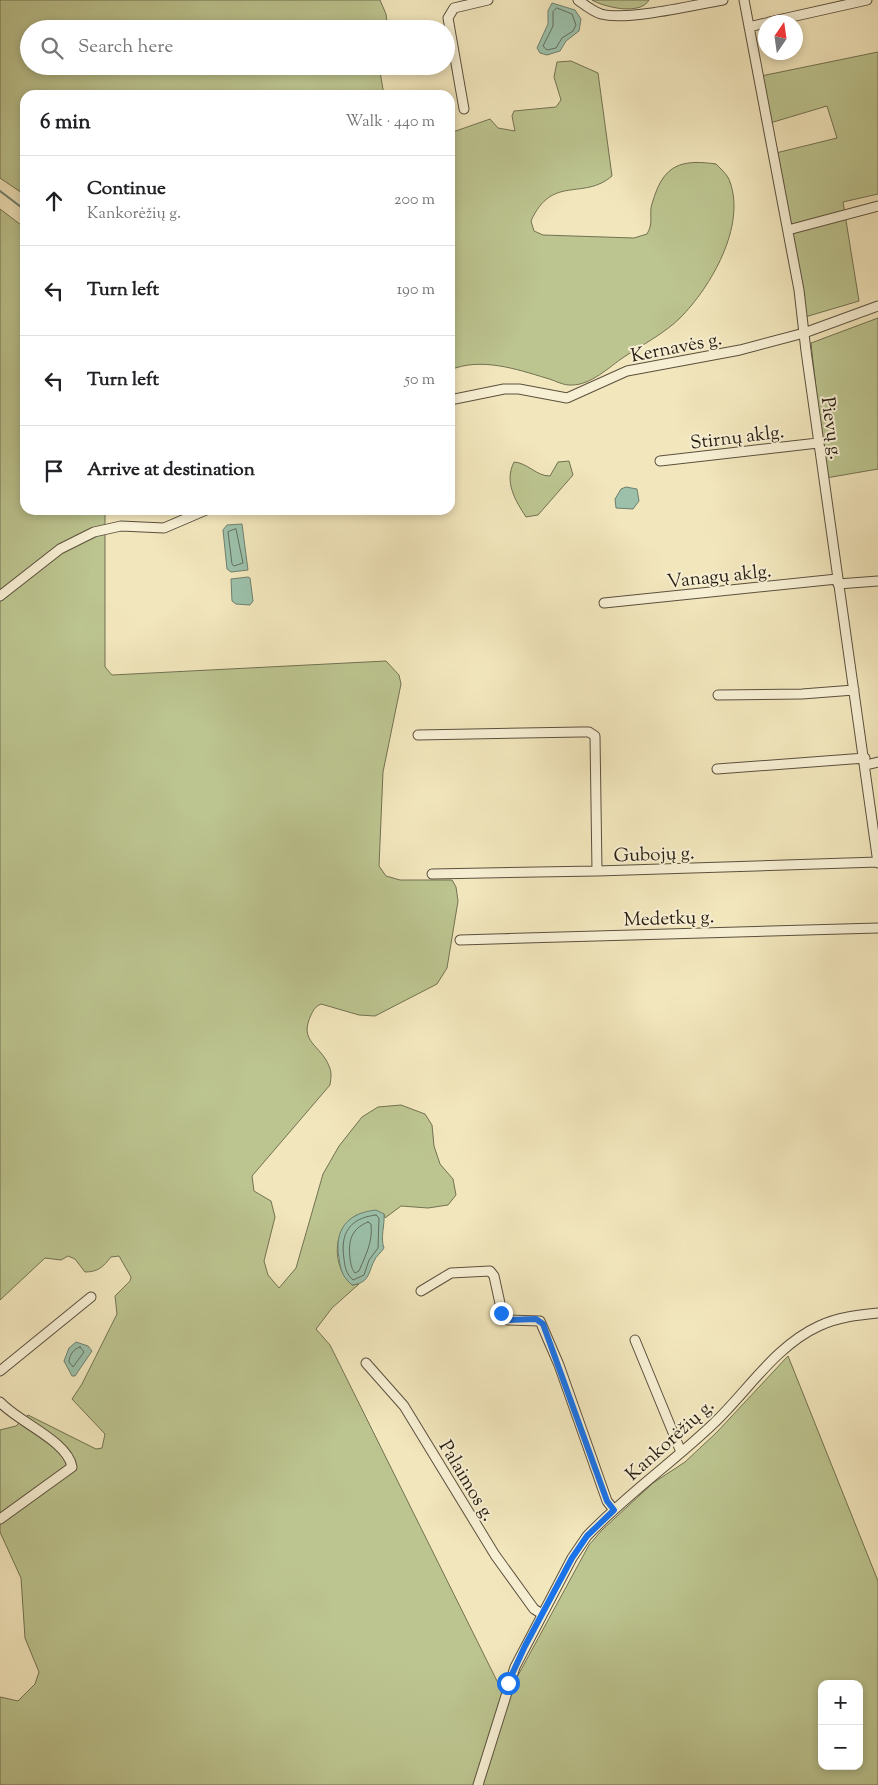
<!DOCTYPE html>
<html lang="en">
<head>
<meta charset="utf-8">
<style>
	body { margin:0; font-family:"Sorts Mill Goudy",serif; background:#f2f2f2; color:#202124 }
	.controls { position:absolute; right:15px; bottom:15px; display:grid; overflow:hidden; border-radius:10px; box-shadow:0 2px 8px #0003 }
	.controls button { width:45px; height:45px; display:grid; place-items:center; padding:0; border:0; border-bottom:1px solid #e0e0e0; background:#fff; color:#202124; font:25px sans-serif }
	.compass { position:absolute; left:758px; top:15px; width:45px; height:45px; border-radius:50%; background:#fff; box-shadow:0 2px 8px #0003; rotate:13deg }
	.stop { position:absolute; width:15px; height:15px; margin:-11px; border:4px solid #1a73e8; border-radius:50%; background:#fff }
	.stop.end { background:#1a73e8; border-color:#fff; box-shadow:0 1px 5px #0008 }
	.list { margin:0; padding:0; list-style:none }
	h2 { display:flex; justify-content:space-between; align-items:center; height:65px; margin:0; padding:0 20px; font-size:21px }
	h2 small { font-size:16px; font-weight:400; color:#757577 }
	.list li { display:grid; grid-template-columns:32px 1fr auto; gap:15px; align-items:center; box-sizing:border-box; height:90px; padding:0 20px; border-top:1px solid #e0e0e0 }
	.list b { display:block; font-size:19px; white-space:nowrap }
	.list p { margin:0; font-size:16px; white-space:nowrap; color:#757577 }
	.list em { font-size:16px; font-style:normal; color:#757577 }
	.icon { flex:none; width:28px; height:28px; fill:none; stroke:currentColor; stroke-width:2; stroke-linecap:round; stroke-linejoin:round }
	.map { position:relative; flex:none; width:878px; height:1785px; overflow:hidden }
	.search { position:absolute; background:#fff; box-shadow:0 2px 8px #0003; left:20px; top:20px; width:435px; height:55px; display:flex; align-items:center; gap:12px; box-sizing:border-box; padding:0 18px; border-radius:28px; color:#757577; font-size:19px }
	.panel { position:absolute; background:#fff; box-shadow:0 2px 8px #0003; left:20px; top:90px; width:435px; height:425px; border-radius:15px }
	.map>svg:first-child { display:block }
</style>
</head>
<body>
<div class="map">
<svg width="878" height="1785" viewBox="0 0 878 1785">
	<rect width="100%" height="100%" fill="#f2e6bc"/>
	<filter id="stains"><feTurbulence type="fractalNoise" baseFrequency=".004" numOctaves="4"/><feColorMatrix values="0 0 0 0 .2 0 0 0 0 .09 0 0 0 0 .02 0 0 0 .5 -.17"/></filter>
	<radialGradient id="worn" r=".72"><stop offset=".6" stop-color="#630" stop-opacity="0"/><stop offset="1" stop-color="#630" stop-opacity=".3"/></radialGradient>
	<path fill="#bcc48f" stroke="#727152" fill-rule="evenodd" d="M0 0H380L386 14 388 29H29V66H379L384 95H25V195L0 178Z
		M592 0H649C640 16 604 7 592 0Z
		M878 52V194L843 202 859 301 805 317 776 153 837 138 827 106 770 123 761 76Z
		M571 61 598 73 612 176C583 201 552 174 531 221L534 231 543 235 634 238 647 234C653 224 650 218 651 208 652 203 654 197 656 192 667 162 687 160 716 164 721 169 728 175 730 182 746 226 711 287 680 318 665 333 642 345 624 357 609 367 591 385 572 385 564 386 554 380 546 378 516 369 481 357 450 370V133L490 119 498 128 515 131 512 116 514 111 556 107 561 100 554 77 557 62Z
		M0 209 25 228V510H105V667L112 675 386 661 399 675 401 684 383 772 379 866 386 876 400 880H452L456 887 458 901 447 968 437 984 375 1016 359 1015 321 1004C315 1007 314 1009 311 1015 298 1042 321 1045 329 1066 332 1072 331 1078 330 1085L252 1176 254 1191 271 1201 275 1217 264 1261 268 1275 279 1288 296 1268 323 1174 339 1146 362 1117 378 1107 401 1105 425 1114 432 1125 434 1146 440 1164 453 1179 456 1195 448 1205 428 1208 401 1206 385 1218 384 1214C376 1214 364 1212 357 1215 331 1229 332 1267 352 1285L359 1284 332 1308 316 1329 330 1345 499 1685 510 1690 589 1545 602 1530 653 1483 685 1462 717 1432 788 1356 878 1581V1785H0V1697L18 1701 35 1684 39 1672 25 1638 21 1578 0 1532V1430L16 1426 28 1415 96 1449 102 1448 105 1434 72 1399 82 1384 117 1314 115 1296 130 1281 131 1277 119 1256 111 1257C103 1267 98 1272 85 1272L75 1259 68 1256 61 1260 45 1258 0 1300ZM822 1684H859V1766H822Z
		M878 318V469L826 478 811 343Z
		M569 461 573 475 538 515 526 517C515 500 504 482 514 462 528 463 536 476 550 476L558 462Z"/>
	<path fill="#9cc0aa" stroke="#6e7f6e" d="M552 3 575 10 581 19 579 31 566 41 560 51 547 55 540 53 537 48 548 24V11Z
		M626 487 637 489 639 501 633 509 616 508 615 499 621 489Z
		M242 524 248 570 231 572 227 569 223 530 227 525Z
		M248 577 250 578 253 601 250 605 236 604 232 601 231 579Z
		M376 1210 384 1214C385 1225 380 1238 384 1248 381 1253 376 1256 374 1261 368 1274 369 1283 352 1285 342 1276 341 1271 339 1258 334 1230 347 1213 376 1210Z
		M76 1342 88 1346 92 1351 75 1376H72L64 1361 69 1348Z"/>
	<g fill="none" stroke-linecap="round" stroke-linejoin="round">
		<path stroke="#626f5f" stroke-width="1" d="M557 8 572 14 576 25 573 31 562 38 556 48 547 50 543 46 553 26V12Z
			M236 529 243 563 234 566 232 564 228 532Z
			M376 1215 379 1218 378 1248 369 1260 364 1275 353 1280C346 1273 345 1268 344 1259 340 1234 349 1218 376 1215Z
			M368 1222 371 1224C373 1242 366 1254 359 1271L355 1273C351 1268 351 1264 350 1258 348 1241 351 1229 368 1222Z
			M80 1347 84 1352 73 1367 69 1362C69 1356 73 1349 80 1347Z"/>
		<path stroke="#6e7f6e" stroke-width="2" d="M0 191 25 210"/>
		<defs>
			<path id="minor" d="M578 0C585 5 592 11 601 14 628 21 694 5 723 0
				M744 0 799 290 806 351 878 863
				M769 22 867 0
				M749 27 766 23
				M464 109 448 18 454 8 488 0
				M788 230 878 206
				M450 400 504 389H519L567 398 627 371 740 350 804 333 878 306
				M660 461 818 443
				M838 584 878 581
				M0 596 60 549 94 532 121 526 164 528 206 510
				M604 603 837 579
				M718 695 802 694 854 690
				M418 735 581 732H589L595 736 597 871
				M866 765 878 762
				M717 769 865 758
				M432 874 597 871 878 862
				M460 940 878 928
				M421 1291 451 1273 490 1271 494 1276 503 1317 508 1320 540 1321 559 1365 607 1501 614 1510
				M635 1340 681 1452
				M366 1363 404 1406 495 1555 534 1609 542 1614
				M0 1371 91 1297
				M0 1402C18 1422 68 1441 72 1467L0 1519
				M478 1785 515 1667 572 1558 587 1536C626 1495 672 1463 713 1424 747 1392 775 1346 819 1326 838 1317 858 1315 878 1313"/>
		</defs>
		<use href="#minor" stroke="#5b503e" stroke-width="11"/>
		<use href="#minor" stroke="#f7efd3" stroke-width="9"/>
	</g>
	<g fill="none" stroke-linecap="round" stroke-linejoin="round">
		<path stroke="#1a73e8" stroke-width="6" d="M501 1313 508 1320 536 1319 543 1324 607 1501 614 1510 587 1536 572 1558 525 1646 508 1683"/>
	</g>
	<g text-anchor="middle" stroke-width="4" stroke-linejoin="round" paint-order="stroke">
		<g font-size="19" fill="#291e14" stroke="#f7efd3">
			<text transform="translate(676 346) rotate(-11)" y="7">Kernavės g.</text>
			<text transform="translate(833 428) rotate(82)" y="7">Pievų g.</text>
			<text transform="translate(737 436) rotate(-7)" y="7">Stirnų aklg.</text>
			<text transform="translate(719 575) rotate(-6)" y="7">Vanagų aklg.</text>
			<text transform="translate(654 853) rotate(-2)" y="7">Gubojų g.</text>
			<text transform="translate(669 917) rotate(-2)" y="7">Medetkų g.</text>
			<text transform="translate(669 1439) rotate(-42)" y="7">Kankorėžių g.</text>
			<text transform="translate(468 1480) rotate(59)" y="7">Palaimos g.</text>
		</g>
	</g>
	<rect width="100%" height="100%" filter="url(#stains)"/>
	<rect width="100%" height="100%" fill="url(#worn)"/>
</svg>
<div class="controls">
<button>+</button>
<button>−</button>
</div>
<svg class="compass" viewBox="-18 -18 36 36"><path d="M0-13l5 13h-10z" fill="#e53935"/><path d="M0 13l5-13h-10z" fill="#757577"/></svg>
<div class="stop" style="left:508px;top:1683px"></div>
<div class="stop end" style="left:501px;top:1313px"></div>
<div class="search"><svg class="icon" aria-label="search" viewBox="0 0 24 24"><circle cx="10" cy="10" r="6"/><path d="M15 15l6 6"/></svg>Search here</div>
<section class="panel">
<h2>6 min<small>Walk · 440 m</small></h2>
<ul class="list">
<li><svg class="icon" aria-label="ahead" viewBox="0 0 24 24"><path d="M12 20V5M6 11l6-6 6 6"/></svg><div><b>Continue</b><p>Kankorėžių g.</p></div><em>200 m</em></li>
<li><svg class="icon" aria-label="left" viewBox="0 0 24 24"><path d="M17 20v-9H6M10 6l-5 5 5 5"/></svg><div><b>Turn left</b></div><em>190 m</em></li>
<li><svg class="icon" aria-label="left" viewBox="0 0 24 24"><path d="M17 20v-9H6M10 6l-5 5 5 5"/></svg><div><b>Turn left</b></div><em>50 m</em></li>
<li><svg class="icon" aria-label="arrive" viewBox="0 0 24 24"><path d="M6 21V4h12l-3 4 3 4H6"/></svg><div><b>Arrive at destination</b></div></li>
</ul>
</section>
</div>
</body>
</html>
